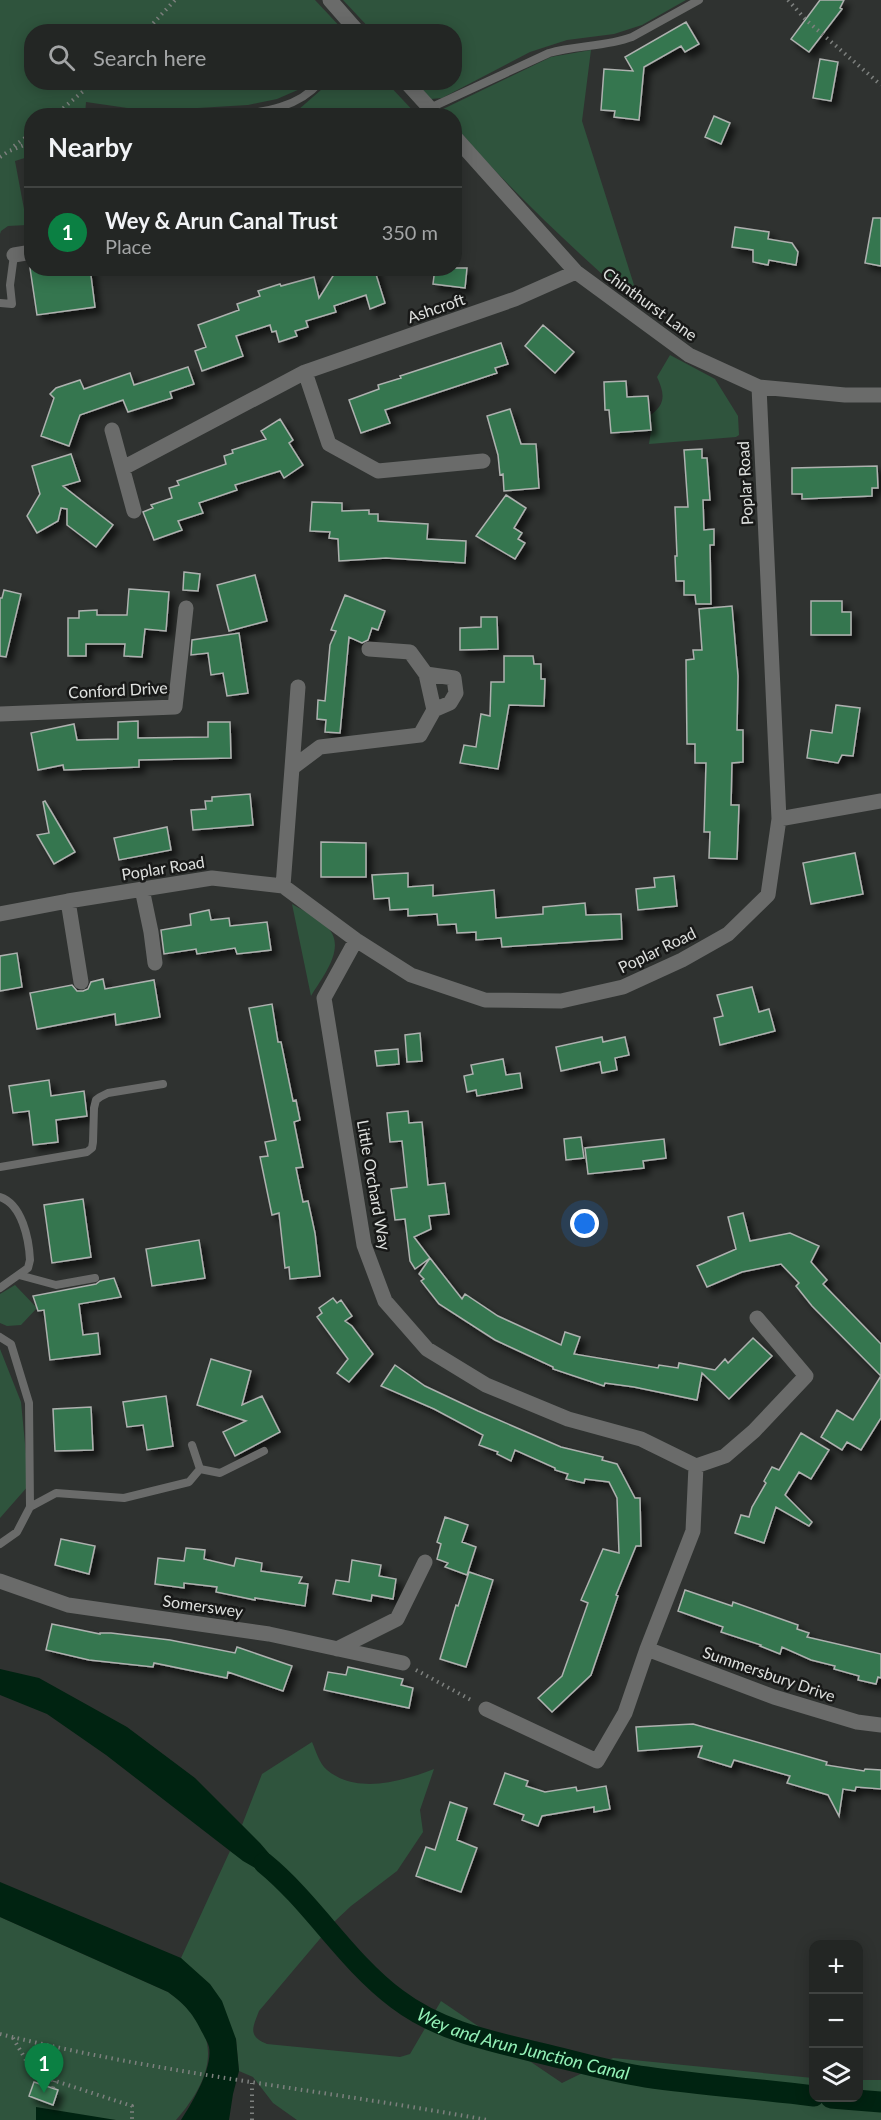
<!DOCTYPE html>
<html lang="en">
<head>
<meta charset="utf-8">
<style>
	body { margin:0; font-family:Lato,sans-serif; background:#2f3231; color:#f1f3f6 }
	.controls { position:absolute; right:18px; bottom:18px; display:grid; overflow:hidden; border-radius:12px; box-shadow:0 3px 15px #0003 }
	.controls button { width:54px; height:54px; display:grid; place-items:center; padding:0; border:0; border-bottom:2px solid #404341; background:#232624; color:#f1f3f6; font:30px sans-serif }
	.you { position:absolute; left:585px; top:1224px; width:21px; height:21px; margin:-15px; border:4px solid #fff; border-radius:50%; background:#1a73e8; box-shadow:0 0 0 9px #1a73e833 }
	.badge { display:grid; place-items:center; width:39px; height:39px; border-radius:50%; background:#0b8043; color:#fff; font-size:20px; font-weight:700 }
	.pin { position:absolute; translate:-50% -50px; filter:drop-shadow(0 2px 3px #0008) }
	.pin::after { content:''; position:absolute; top:32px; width:21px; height:18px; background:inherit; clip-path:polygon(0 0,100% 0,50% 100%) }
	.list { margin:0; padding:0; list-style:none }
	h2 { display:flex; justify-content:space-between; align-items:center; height:78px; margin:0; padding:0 24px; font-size:26px }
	h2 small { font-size:20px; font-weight:400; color:#a3a5a6 }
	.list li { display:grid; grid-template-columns:39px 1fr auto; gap:18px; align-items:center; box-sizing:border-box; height:90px; padding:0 24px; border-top:2px solid #404341 }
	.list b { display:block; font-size:22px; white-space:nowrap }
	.list p { margin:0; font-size:20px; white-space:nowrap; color:#a3a5a6 }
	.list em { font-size:20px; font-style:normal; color:#a3a5a6 }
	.icon { flex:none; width:33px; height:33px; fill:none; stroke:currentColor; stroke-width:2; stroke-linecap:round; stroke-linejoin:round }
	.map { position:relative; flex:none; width:881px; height:2120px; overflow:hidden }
	.search { position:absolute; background:#232624; box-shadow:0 3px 15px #0003; left:24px; top:24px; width:438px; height:66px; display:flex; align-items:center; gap:15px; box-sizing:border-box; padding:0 21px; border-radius:24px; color:#a3a5a6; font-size:22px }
	.panel { position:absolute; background:#232624; box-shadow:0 3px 15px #0003; left:24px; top:108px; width:438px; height:168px; border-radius:24px }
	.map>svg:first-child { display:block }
</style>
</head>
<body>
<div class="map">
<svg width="881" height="2120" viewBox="0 0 881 2120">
	<defs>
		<filter id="shadow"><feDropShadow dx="5.5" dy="5.5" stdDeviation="3" flood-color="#0009"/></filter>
	</defs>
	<rect width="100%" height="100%" fill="#2f3230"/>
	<path fill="#2f543d" d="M0 0H315L344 31 32 32V82L307 83 300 89 277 99 248 105 148 111 86 102 85 115 32 116 31 156 15 161 27 225 8 226 1 231 0 234Z
		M343 0H686L642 25 614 34 567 40 530 52 442 98 431 99 417 83 454 82V32L372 31Z
		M591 50 582 121 634 285 624 294C565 241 506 186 455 126L454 116 446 115 441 110 551 57Z
		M329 83H387L417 115H281L298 110Z
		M670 355 715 379 738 416 739 435 736 437 649 444 652 424 649 416C666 405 665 394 657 377Z
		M292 904C304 911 319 918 328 928 347 948 322 977 311 996Z
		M15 1285 37 1308 21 1325 7 1326 0 1323V1294Z
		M0 1349 21 1402 29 1485 0 1518Z
		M312 1742C316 1751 319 1763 327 1770 357 1795 403 1781 434 1769L420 1810 423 1832 397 1871 351 1906 335 1921 259 2011C253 2027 247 2036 267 2044L400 2057 410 2054 441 2001 562 2083 613 2058 813 2078 814 2098H858L859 2080H881V2120H297L273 2103 253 2077 239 2071 236 2039 181 1958 230 1851 264 1873 286 1880 278 1864 242 1825 262 1774Z
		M0 1917 168 1992C223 2031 217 2073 176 2120H0Z"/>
	<path fill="#002311" d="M0 1669 39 1678 127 1727 195 1778 260 1843 278 1864 286 1881 264 1873 243 1861 106 1755 47 1714 0 1695Z
		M0 1882 181 1958 210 1984 222 2001 236 2039 239 2071 233 2094 229 2120H181C192 2103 213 2068 209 2047 208 2043 205 2038 203 2034 193 2014 186 2005 168 1992L0 1917Z
		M36 2107 116 2120H36Z"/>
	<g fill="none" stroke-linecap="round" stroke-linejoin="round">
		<g stroke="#002311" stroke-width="21">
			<path id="s1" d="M264 1863C313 1903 345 1960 397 1999 439 2031 490 2041 540 2053 575 2061 611 2072 646 2077 702 2085 758 2089 814 2096"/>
			<path d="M831 2098 881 2102"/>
		</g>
	</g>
	<path fill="#347650" stroke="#aeb1af" stroke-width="1.5" filter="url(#shadow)" d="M820 0H844L840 8 842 9 809 52 791 39Z
		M686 22 699 44 685 52 681 46 644 67 639 120 614 117 615 111 601 110 604 69 633 71 625 57Z
		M820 59 838 62 831 101 813 98Z
		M714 116 730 123 721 144 705 137Z
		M873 218H881V266L865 263Z
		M735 227 769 232 768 239 792 243 798 252 796 265 769 260 768 265 753 262V250L732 247Z
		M30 268H90L95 307 37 315Z
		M338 268H347L349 274 374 268 385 303 370 309 366 295 334 306 336 312 306 321 308 327 295 331 297 336 279 342 276 331 272 332 270 325 236 336 243 356 202 371 195 351 206 347 198 325 239 310 237 304 260 296 258 291 280 284 281 286 314 277 319 298Z
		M435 268H467L465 288 433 284Z
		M543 325 574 352 555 373 525 346Z
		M501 343 508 364 495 368 497 373 385 410 390 423 361 433 349 400 379 389 378 385 401 378 400 376Z
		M188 367 194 384 170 392 172 398 128 412 123 400 80 415 69 446 41 436 54 398 50 394 56 388 80 380 84 389 130 373 134 385Z
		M626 381 627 397 648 396 651 430 611 433 609 410H605L604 382Z
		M510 409 521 444H536L539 488 504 491 503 474 500 475 498 455 487 416Z
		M280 419 293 440 289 443 303 465 284 478 280 471 235 485 237 490 199 503 203 513 178 521 182 530 154 540 143 512 153 508 151 505 172 498 169 488 179 485 177 481 226 464 224 456 233 453 232 450 266 439 261 431Z
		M702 449V458H707L710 500H703L704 530 714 529V545H710L711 604H696L695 595H684V581H676L675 556H677L675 507H688L684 450Z
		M71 454 80 481 63 486 113 525 96 547 67 525V509L61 508 58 521 37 533 27 516 40 494 32 466Z
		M877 466 878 488H872V496L802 499V494H792V468Z
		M506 495 526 508 514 528 522 533 518 539 525 543 515 559 476 536Z
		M312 502 342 503V511L369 510V514H378V521L428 524 427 539 466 541 465 563 386 558 339 561 338 539 329 538 330 532 310 531Z
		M184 572 200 574 198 591 183 590Z
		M255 575 267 621 229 631 217 585Z
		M129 589 169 592 166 631 145 629 142 657 124 656 125 644H86V656H68V618H79V611L97 610V615H127Z
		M4 590 21 594 6 657 0 656V598H2Z
		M345 595 385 611 378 630 372 628 368 640 362 643 349 637 340 733 325 732 326 720 317 719 318 700 325 701 330 645 336 631 331 630Z
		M811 601H842V612H851V635H811Z
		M732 606 738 676 737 730H743V762L732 763 731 805H739L737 859 709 858 710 832H704L706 763H695V744H687L686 660 694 659 693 650H702L699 609Z
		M481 617H497L498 649 460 650V628L481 627Z
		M239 633 248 693 227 696 223 673 211 675 208 653 191 655 192 640Z
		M504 656H533L534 664H541V679H545L544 706 509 705 498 769 460 763 464 745 476 747 481 714 490 716 491 682H504Z
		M836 705 860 708 853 756 842 755 838 763 807 758 811 730 832 733Z
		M138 721V738L208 737V722H230L231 758 139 760V767L64 770 63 765 38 770 31 733 74 724 77 740 118 739V722Z
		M250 794 253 825 193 830 191 810 206 809 205 801H212V797Z
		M45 801 75 852 54 864 37 835 49 833 43 802Z
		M167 827 171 850 119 860 114 838Z
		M321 842 366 843V877H321Z
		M855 853 863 894 811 904 803 863Z
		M408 873V887L433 885V896L494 890 496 918 543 914V907L585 903 586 915 621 914 622 939 502 947 501 938 476 940V932L457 933 456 924 438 925 437 914 408 916V909L390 910 389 898 374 899 372 875Z
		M674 876 677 906 638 910 636 889 655 887 654 878Z
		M209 910 211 920 229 918 230 926 267 922 271 950 237 954 235 948 197 954 196 949 164 954 161 930 191 925 190 914Z
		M17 953 22 987 0 991V956Z
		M103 979 105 989 154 980 160 1017 116 1025 115 1014 37 1029 30 993 72 985 77 991H83L88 989 91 982Z
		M752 987 759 1012 769 1009 775 1031 720 1045 714 1018 723 1016 717 995Z
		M272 1004 278 1042H281L293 1101 296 1100 300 1120 294 1122 303 1167 296 1168 303 1202 308 1201 315 1233 320 1276 290 1279 289 1267 285 1268 279 1213 272 1215 260 1157 268 1156 265 1142 276 1140 249 1008Z
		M420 1033 422 1061 407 1062 405 1035Z
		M602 1037 603 1042 625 1037 629 1055 615 1058 617 1070 602 1073 600 1062 561 1071 556 1047Z
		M398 1049 399 1064 377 1066 375 1051Z
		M503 1059 506 1075 520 1073 522 1088 477 1096 476 1090 467 1092 464 1076 473 1074 471 1065Z
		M49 1080 51 1096 84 1091 87 1116 56 1120 58 1142 33 1145 29 1111 13 1113 9 1086Z
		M408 1111 409 1123 422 1122 428 1185 445 1183 449 1214 429 1216 431 1229 414 1237 430 1258 415 1269 410 1261 405 1219 395 1220 391 1189 407 1187 402 1141 390 1142 387 1113Z
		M581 1137 584 1158 566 1160 564 1139Z
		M664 1139 666 1158 643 1161 644 1168 588 1174 585 1148Z
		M83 1199 91 1257 52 1263 44 1205Z
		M743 1213 750 1241 790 1233 819 1246 811 1262 827 1280 823 1284 881 1344V1418L861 1450 847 1442 842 1450 821 1437 837 1410 853 1420 881 1376 812 1306 796 1286 799 1283 781 1264 742 1272 707 1287 697 1266 736 1249 728 1217Z
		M199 1240 205 1278 152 1286 146 1249Z
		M430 1258 462 1299 465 1294 498 1316 561 1345 565 1332 580 1337 574 1354 658 1368 659 1365 678 1368 679 1363 715 1370 725 1359 728 1363 753 1338 772 1356 729 1399 702 1373 697 1400 634 1387 605 1383 604 1386 553 1369V1367L495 1340 439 1304 421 1281 424 1279 419 1274Z
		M114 1278 121 1297 79 1304 83 1335 98 1333 100 1354 50 1360 44 1310 38 1311 33 1296 96 1284 100 1281Z
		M333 1298 337 1303 341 1300 352 1316 345 1321 352 1326 373 1354 349 1382 337 1373 348 1359 317 1317 322 1313 319 1308Z
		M211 1359 251 1371 242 1405 262 1396 280 1432 235 1456 223 1432 246 1421 197 1405Z
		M395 1365 425 1386 478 1411 561 1447 603 1457 602 1460 617 1464 635 1498H640L641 1546H636L616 1595 618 1596 591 1675 552 1712 538 1698 562 1676 588 1603 581 1600 603 1549 619 1553 617 1498 609 1482 585 1479 584 1483 566 1479 568 1474 555 1470V1468L515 1450 511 1461 497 1454 498 1452 479 1445 483 1435 434 1409 381 1386Z
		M166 1396 173 1446 147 1450 143 1425 127 1427 123 1402Z
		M91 1407 93 1450 55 1451 53 1409Z
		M801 1433 829 1450 811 1479 799 1472 785 1495 812 1522 809 1526 776 1507 764 1543 735 1533 741 1515 749 1517 752 1507 766 1483 764 1481 772 1467 779 1470Z
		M445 1517 468 1525 462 1542 476 1547 467 1575 445 1567 448 1563 437 1559 441 1544 437 1542Z
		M61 1539 95 1546 89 1574 55 1565Z
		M186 1548 205 1550 204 1559 234 1566 236 1558 262 1563 261 1571 302 1577 299 1583 308 1584 305 1606 255 1598V1600L216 1592 217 1587 184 1583V1588L155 1584 158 1558 184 1561Z
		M352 1560 381 1565 379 1576 396 1579 393 1599 372 1595 371 1601 333 1594 336 1580 349 1582Z
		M469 1572 493 1580 466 1667 440 1659 456 1605 458 1606Z
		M685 1590 732 1606 733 1602 798 1625 797 1629 809 1633 807 1637 881 1654V1678L878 1677 876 1684 858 1680 859 1676 834 1669 835 1666 811 1660 782 1647 780 1654 760 1646 761 1645 721 1632 723 1627 678 1611Z
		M52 1624 100 1634V1633H111L170 1640 235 1653 237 1647 292 1666 283 1691 228 1672 227 1678 154 1663 153 1667 89 1660 46 1650Z
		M348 1667 403 1679 401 1685 413 1688 409 1708 324 1690 328 1672 346 1675Z
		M693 1724 827 1762 826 1765 864 1771 865 1769 881 1770V1789L856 1787 855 1791 843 1789 839 1816 828 1795 787 1783 790 1776 734 1760 731 1767 698 1757 702 1746 638 1751 636 1727Z
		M505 1773 528 1781 526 1786 545 1792 576 1787 577 1791 606 1786 610 1809 594 1812V1807L542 1816 538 1826 522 1820 524 1815 494 1804Z
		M450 1802 467 1808 457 1840 477 1848 461 1892 416 1876 426 1847 435 1850Z
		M34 2082 58 2090 53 2105 29 2096Z"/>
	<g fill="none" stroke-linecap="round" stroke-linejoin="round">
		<path stroke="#7d807e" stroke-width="4" stroke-dasharray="1.5 4.5" stroke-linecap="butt" d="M788 0 806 20 881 85
			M145 32 175 0
			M54 116 94 82
			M14 146 32 133
			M0 157 9 151 32 142
			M416 1670 473 1701
			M0 2034C160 2074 325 2090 487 2120
			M13 2038 34 2074 132 2106V2120
			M53 2088 55 2081
			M252 2120V2083"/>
		<path stroke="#6a6b6a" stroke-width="8" d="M430 108 549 53C576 45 605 47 632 37L699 0
			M230 116C262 112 297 109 320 82
			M0 303 12 304 10 285 14 255
			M0 1167 87 1152 92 1148 93 1142 94 1108 96 1100 100 1097 108 1093 163 1084
			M0 1197C22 1204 29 1239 30 1260L28 1268 0 1288
			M19 1275 56 1285 95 1278
			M0 1337 11 1344 29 1403 30 1507
			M200 1469 220 1473 264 1451
			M0 1544 17 1532 30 1507 56 1493 124 1498 189 1482 200 1469 192 1445"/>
		<path stroke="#6a6b6a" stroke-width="15" d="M330 0 358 32
			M406 82 437 116
			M454 136 576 272 689 355 759 387 845 395H881
			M14 255 32 252
			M305 372 329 444 378 471 483 461
			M112 430 134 511
			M123 468 305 372 515 299 576 272
			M369 649 410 652 426 674
			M0 714 175 707 186 608
			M292 768 298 687
			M779 819 881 801
			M283 886 292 768 320 747 420 735 434 710 426 674 454 678 456 693 450 703 434 710
			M142 889 151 932 155 963
			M68 901 81 982
			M0 914 68 901 212 878 283 886 356 940 411 975 485 1000 561 1001 623 987 682 960 728 934 768 895 779 819 759 387
			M356 940 324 998 364 1245 385 1301 427 1349 486 1385 568 1419 641 1439 696 1466
			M696 1466 693 1531 647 1649 774 1697 857 1722 881 1725
			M696 1466 725 1456 754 1431 806 1376 757 1318
			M0 1581 68 1605 269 1634 403 1663
			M337 1649 397 1619 425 1562
			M486 1709 597 1761 625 1713 647 1649"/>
	</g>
	<g text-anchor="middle" stroke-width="5" stroke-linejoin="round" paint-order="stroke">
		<g font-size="16" fill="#dee0de" stroke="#181918">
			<text transform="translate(650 304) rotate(36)" y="6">Chinthurst Lane</text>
			<text transform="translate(436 308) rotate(-19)" y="6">Ashcroft</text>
			<text transform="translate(745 483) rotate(-93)" y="6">Poplar Road</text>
			<text transform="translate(118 690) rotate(-3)" y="6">Conford Drive</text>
			<text transform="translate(163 868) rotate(-9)" y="6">Poplar Road</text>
			<text transform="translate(657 950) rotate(-26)" y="6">Poplar Road</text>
			<text transform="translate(374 1185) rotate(80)" y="6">Little Orchard Way</text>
			<text transform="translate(203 1606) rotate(8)" y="6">Somerswey</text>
			<text transform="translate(769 1674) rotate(19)" y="6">Summersbury Drive</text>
		</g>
		<g font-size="18" font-style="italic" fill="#93f1b7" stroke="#181918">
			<text dy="6" stroke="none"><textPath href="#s1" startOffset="326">Wey and Arun Junction Canal</textPath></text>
		</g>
	</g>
</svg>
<div class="controls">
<button>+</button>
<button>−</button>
<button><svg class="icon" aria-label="layers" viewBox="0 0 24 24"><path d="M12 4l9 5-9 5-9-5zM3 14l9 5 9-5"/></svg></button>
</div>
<div class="you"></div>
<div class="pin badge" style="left:44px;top:2093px">1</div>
<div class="search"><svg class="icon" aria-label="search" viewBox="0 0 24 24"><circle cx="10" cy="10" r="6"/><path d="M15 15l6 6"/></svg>Search here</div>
<section class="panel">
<h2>Nearby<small></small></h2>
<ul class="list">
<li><span class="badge">1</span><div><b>Wey &amp; Arun Canal Trust</b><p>Place</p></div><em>350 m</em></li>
</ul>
</section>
</div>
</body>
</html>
